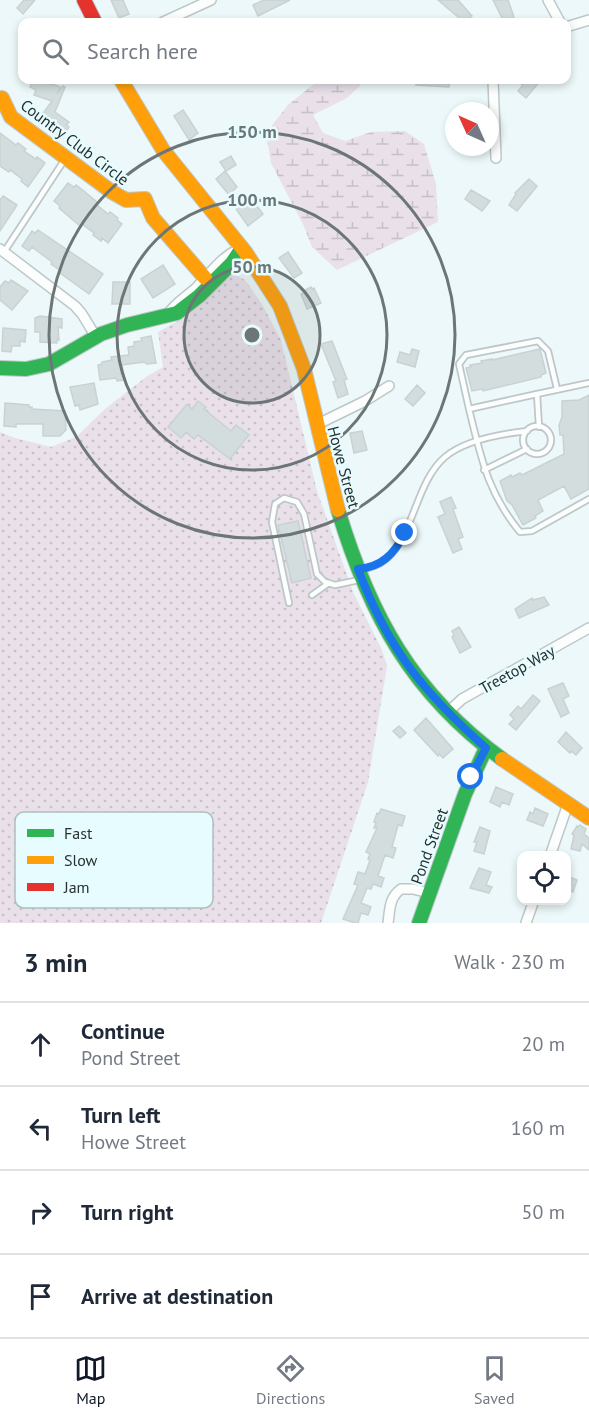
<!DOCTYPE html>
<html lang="en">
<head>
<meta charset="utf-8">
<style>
	body { margin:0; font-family:"PT Sans",sans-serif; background:#f6f6f7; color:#1f2937 }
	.controls { position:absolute; right:18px; bottom:18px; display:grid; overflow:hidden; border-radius:12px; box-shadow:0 3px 9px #0003 }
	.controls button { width:54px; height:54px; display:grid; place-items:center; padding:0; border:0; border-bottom:2px solid #e0e1e3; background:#fff; color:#1f2937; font:30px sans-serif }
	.compass { position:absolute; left:445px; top:102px; width:54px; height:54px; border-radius:50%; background:#fff; box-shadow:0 3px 9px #0003; rotate:315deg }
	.stop { position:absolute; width:18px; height:18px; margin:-14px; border:4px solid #1a73e8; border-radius:50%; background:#fff }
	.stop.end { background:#1a73e8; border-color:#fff; box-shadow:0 2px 6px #0008 }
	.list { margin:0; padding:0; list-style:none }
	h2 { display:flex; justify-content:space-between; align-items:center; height:78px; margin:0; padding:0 24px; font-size:26px }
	h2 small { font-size:20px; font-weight:400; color:#747a83 }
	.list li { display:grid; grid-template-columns:39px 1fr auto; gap:18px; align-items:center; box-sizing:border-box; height:84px; padding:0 24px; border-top:2px solid #e0e1e3 }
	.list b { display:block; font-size:22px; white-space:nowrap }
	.list p { margin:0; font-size:20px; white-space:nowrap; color:#747a83 }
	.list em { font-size:20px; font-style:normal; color:#747a83 }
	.icon { flex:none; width:33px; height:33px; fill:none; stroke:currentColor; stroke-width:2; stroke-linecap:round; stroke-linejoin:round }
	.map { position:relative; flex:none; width:589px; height:923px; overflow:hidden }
	.search { position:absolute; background:#fff; box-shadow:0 3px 9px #0003; left:18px; right:18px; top:18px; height:66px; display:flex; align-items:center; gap:15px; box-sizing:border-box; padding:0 21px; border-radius:12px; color:#747a83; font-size:22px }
	.sheet { height:414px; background:#fff }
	nav { display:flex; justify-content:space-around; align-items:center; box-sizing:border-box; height:84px; border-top:2px solid #e0e1e3; background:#fff; font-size:16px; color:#747a83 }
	nav a { display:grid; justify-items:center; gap:3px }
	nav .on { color:#111827 }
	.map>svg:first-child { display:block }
</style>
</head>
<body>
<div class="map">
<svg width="589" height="923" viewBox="0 0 589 923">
	<defs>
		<pattern id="grass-dots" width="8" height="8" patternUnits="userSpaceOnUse" patternTransform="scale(1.5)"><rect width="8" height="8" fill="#e9e0e9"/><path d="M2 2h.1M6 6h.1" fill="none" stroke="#c8c0c8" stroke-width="1.8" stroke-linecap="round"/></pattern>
		<pattern id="wetland-marsh" width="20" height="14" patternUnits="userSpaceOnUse" patternTransform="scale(1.5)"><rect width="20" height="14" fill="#e9e0e9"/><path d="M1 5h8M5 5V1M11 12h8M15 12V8" fill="none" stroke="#c8c0c8"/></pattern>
	</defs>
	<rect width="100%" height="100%" fill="#ecf8f9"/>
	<path fill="url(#grass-dots)" d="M236 275 245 280 262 304 281 340 317 491 353 592 382 650 387 666 368 782 321 923H0V432L15 438 51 447 76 437 105 409 146 377 163 367 158 332 187 316 230 276Z"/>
	<path fill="url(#wetland-marsh)" d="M319 80H353L361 85 347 98 313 115 323 133 345 141 371 132 405 131 424 144 436 184 438 222 337 270 312 247 303 224 271 163 266 133 288 105Z"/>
	<path fill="#d3dddd" stroke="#c9d2d2" stroke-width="1.5" d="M24 0H35L23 14 17 8Z
		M111 0H123L129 14 119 18Z
		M264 0H290L258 16 253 5Z
		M438 0H458L472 16 464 22Z
		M493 0H508L514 17 504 22Z
		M33 80H40L60 87 57 94 63 86 65 87 55 112 69 122 66 125 69 127 62 137 39 119 52 101 34 95 36 90 30 87Z
		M416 80H450L449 87 416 85Z
		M516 80H541L526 98 518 91 523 85Z
		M183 110 198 133 189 140 174 116Z
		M0 133 16 145 18 143 26 149 24 151 36 159 37 157 45 163 28 187 21 181 22 179 10 170 9 172 0 166Z
		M231 156 236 165 226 171 220 162Z
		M225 171 237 187 229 195 216 179Z
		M529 179 537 186 517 211 509 205 516 194 515 193Z
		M68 183 74 187 76 185 84 191 98 203 97 205 108 214 110 212 118 218 117 220 122 224 108 243 102 238 101 241 93 235 94 233 82 224 80 226 59 208 60 206 54 201Z
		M471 190 490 201 482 211 465 199Z
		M3 196 17 205 0 231V200Z
		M251 198 263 214 248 226 236 209Z
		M38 230 103 274 89 294 60 273 61 271 51 264 52 262 32 247 29 251 22 246 32 231 35 233Z
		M288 252 302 273 294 278 279 258Z
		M163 265 175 284 153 298 141 279Z
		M11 280 28 291 12 310 0 300V287L5 281 9 283Z
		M113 282H130V304H112Z
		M311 287 312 289 314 288 321 303 307 309 301 294 304 293 303 291Z
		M40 316 62 319V328L58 327 59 340 57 339V343L40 342V332H35V318Z
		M3 328 26 330 25 342 20 341V346H12L11 352 2 351Z
		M151 336 156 363 147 364 144 362 122 365 125 380 117 381 116 378 100 380 98 365 102 364V362L112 360 111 357 129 355 128 347 134 346V342L142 341 141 338Z
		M332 341 347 379 344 380 348 394 338 398 333 382 336 381 321 344Z
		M412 349 419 351 415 367 397 362 400 352 410 355Z
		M540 349 546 373 541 375V377L483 391 482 389 472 391 466 368 471 367 470 365 482 363 481 361 492 359V360Z
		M94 383 98 404 80 410 79 405 75 406 70 387Z
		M417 385 425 393 413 406 405 399Z
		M589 395V489L571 499 564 486 538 500 543 511 535 516 536 518 523 525 512 505 507 501 500 481 511 475 512 477 520 473 522 475 564 454 563 435H560L559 425 562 417V401L579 400Z
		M198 401 206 407 204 409 231 431 236 425 249 435 230 459 198 435 194 439 186 432 181 438 168 427 187 404 192 409Z
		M5 403 29 405V407H32V409L65 411 66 430 60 436H43V424H16V427L4 426Z
		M362 431 367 450 354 453 350 433Z
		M451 497 456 508 453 509 463 537 458 539 462 549 453 553 438 517 445 514 440 502Z
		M298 521 311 578 292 583 278 525Z
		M544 597 549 605 519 618 515 609 532 598 533 600Z
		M459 627 471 647 460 653 452 637 454 635 452 631Z
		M563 683 569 696 563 699 569 713 561 717 548 689Z
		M533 695 540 701 516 730 509 724 514 719 510 715 518 706 521 709Z
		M426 718 453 749 443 758 439 754 438 756 414 730Z
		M399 726 406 733 400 738 393 731Z
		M566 732 582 748 576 755 571 751 570 753 558 742Z
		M496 787 513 794 509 805 502 802 500 807 490 802Z
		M535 808 548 814 543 826 527 820 530 812 533 814Z
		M381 809 405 816 402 826 398 825 392 847 396 848 393 858 385 855 378 876 384 878 381 887 373 884 371 889 367 888 361 903 371 907 368 915 361 913 358 923H355L343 919 358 885 354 884 358 872 365 874 370 860 368 859 370 854 366 852 377 828H374L376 823 374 822 377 813 379 814Z
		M580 825 586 829 584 834 589 838V850L582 844 580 851 571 849 574 835 572 834 577 826 578 827Z
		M480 827 490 831 484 854 474 851 477 842H474Z
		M479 868 491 872 486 885 492 887 489 893 470 888Z
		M567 876 577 880 573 892 567 889Z"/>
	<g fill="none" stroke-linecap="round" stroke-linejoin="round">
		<defs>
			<path id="lane" d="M4 252 65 159
				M537 394 469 409C481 457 487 492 520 532L532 531 589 499
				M469 409 459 364 466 355 538 341 548 351 557 389
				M523 440a14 14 0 1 1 28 0a14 14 0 1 1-28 0Z
				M539 427 537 394 589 383
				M484 470 527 449
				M361 569C414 565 409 487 445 457 465 440 500 434 527 431
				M312 595 329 583
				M289 603 272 522 275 504 284 498 297 502 304 514 317 574 325 582 335 585 359 580"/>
			<path id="street" d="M548 0 560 22
				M163 22 211 0
				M566 27 589 20
				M493 80 496 158
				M0 249 75 306 82 314 96 337
				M168 314C175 303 186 297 196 288 210 274 221 257 239 249
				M316 425 365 401 389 386
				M447 713 462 699 589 628
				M550 856 568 804
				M388 923C390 909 389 898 401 889H413L429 893
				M526 923 534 900"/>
			<path id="fast" d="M0 368 26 369 49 364 101 334 127 325 177 313 199 296 232 263 242 248
				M338 510C370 616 412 693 502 759
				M419 923 465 794 486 748"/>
			<path id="slow" d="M121 80 163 150 246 253 280 306 304 369 338 510
				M2 98 11 117 112 192 126 200 145 199 153 218 205 278
				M502 759 589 818"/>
			<path id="jam" d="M84 0 95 22"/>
		</defs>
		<use href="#lane" stroke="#bec7c8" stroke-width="8"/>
		<use href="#street" stroke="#bec7c8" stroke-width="12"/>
		<use href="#fast" stroke="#bec7c8" stroke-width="16"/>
		<use href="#slow" stroke="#bec7c8" stroke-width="16"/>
		<use href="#jam" stroke="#bec7c8" stroke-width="16"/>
		<use href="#lane" stroke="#fcfefe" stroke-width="4.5"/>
		<use href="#street" stroke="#fcfefe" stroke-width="9"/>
		<use href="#fast" stroke="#30b455" stroke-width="14"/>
		<use href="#slow" stroke="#ff9f0a" stroke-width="14"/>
		<use href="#jam" stroke="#e5322d" stroke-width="14"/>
	</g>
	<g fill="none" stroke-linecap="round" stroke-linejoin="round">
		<path stroke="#1a73e8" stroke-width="8" d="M405 533C394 554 382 567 358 569 388 649 423 692 486 748L471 777"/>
	</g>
	<circle cx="252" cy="335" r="68" fill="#6d7677" fill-opacity=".12"/>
	<g fill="none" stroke="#6d7677" stroke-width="3">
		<circle cx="252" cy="335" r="68"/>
		<circle cx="252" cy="335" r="135"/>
		<circle cx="252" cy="335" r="203"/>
	</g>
	<g text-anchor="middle" stroke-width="5" stroke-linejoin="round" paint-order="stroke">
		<g font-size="16" fill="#283031" stroke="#e7fcfe">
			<text transform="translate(75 142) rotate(37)" y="6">Country Club Circle</text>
			<text transform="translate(344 467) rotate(75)" y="6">Howe Street</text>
			<text transform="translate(517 669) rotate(-29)" y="6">Treetop Way</text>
			<text transform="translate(429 846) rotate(-70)" y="6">Pond Street</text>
		</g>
	</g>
	<rect x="15" y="812" width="198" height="96" rx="9" fill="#e7fcfe" stroke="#aebfc0" stroke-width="1.5"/>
	<rect x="27" y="829" width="27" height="8" fill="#30b455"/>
	<rect x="27" y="856" width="27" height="8" fill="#ff9f0a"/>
	<rect x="27" y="883" width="27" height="8" fill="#e5322d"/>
	<g font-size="16" fill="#283031">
		<text x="64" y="839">Fast</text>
		<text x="64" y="866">Slow</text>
		<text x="64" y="893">Jam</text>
	</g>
	<circle cx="252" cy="335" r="9" fill="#6d7677" stroke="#e7fcfe" stroke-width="3"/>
	<g font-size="18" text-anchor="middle" font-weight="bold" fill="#6d7677" stroke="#e7fcfe" stroke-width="5" stroke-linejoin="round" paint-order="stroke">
		<text x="252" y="138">150 m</text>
		<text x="252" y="206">100 m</text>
		<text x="252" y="273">50 m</text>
	</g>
</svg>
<div class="controls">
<button><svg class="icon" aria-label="locate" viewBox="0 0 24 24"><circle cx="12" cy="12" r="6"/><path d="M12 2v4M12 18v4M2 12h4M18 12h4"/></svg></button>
</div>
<svg class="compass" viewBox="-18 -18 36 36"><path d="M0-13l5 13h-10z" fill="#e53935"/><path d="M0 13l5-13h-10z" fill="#747a83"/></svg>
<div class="stop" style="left:471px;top:777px"></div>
<div class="stop end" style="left:405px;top:533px"></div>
<div class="search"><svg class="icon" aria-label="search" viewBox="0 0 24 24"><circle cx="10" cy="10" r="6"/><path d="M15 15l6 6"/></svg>Search here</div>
</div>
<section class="sheet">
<h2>3 min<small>Walk · 230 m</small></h2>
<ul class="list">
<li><svg class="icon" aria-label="ahead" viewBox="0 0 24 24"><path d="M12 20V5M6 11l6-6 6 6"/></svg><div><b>Continue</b><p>Pond Street</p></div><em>20 m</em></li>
<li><svg class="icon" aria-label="left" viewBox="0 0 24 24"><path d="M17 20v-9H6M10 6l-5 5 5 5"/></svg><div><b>Turn left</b><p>Howe Street</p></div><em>160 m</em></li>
<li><svg class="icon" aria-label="right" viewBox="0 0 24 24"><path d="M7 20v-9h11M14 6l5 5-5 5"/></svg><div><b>Turn right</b></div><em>50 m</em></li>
<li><svg class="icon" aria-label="arrive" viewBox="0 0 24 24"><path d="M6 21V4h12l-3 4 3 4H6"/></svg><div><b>Arrive at destination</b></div></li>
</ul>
</section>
<nav>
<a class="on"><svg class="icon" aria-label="map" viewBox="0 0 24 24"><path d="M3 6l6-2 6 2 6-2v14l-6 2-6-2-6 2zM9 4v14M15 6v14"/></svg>Map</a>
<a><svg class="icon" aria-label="directions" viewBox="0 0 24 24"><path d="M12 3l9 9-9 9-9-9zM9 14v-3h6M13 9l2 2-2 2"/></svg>Directions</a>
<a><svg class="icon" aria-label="saved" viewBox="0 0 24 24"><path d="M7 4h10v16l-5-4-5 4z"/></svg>Saved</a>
</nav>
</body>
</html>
